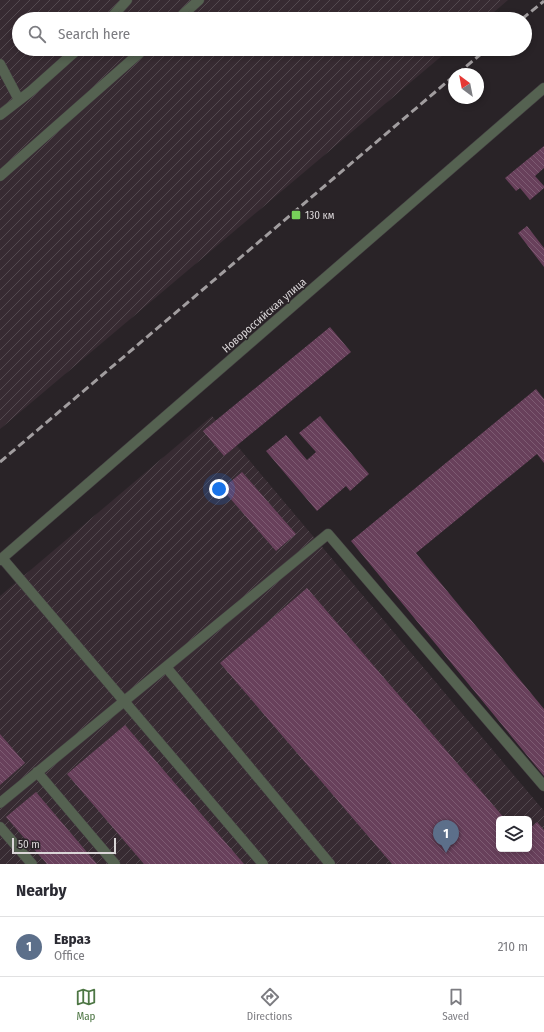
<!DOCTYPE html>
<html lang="en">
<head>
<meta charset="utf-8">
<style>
	body { margin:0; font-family:"Fira Sans Condensed",sans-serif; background:#f7f7f7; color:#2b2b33 }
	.controls { position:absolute; right:12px; bottom:12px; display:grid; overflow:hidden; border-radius:6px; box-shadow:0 2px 6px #0003 }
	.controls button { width:36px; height:36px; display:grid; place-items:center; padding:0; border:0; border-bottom:1px solid #e1e1e2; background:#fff; color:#2b2b33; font:20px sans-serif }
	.compass { position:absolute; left:448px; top:68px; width:36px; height:36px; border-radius:50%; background:#fff; box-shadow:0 2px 6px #0003; rotate:328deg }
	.scale { position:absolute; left:12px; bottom:10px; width:104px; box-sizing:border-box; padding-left:4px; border:2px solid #dad6d8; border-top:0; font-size:11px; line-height:14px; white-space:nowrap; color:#dad6d8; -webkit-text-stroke:3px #292327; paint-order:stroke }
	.you { position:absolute; left:219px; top:489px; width:14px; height:14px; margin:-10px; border:3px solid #fff; border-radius:50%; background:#1a73e8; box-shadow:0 0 0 6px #1a73e833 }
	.badge { display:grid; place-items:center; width:26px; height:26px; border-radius:50%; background:#4d7644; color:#fff; font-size:13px; font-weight:700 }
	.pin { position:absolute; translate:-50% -33px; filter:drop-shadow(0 1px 2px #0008) }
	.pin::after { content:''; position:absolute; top:21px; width:14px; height:12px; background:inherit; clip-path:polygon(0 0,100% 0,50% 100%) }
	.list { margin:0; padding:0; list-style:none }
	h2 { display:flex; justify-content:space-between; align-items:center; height:52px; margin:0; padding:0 16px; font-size:17px }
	h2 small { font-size:13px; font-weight:400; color:#7c7c81 }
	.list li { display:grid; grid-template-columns:26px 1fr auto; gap:12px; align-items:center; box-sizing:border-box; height:60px; padding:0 16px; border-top:1px solid #e1e1e2 }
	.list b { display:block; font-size:15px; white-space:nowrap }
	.list p { margin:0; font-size:13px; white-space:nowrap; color:#7c7c81 }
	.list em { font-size:13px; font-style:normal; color:#7c7c81 }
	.icon { flex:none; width:22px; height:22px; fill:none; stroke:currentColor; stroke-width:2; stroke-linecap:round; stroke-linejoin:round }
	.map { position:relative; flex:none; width:544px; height:864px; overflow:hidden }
	.search { position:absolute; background:#fff; box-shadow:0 2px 6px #0003; left:12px; right:12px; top:12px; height:44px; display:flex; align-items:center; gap:10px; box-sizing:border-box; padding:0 14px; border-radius:22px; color:#7c7c81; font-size:15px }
	.sheet { height:112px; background:#fff }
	nav { display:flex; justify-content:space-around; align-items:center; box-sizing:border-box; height:56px; border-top:1px solid #e1e1e2; background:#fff; font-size:11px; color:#7c7c81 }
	nav a { display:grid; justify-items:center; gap:2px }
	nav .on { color:#4d7644 }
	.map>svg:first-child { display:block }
</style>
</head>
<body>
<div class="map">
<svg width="544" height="864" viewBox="0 0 544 864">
	<defs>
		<pattern id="industrial-furrows" width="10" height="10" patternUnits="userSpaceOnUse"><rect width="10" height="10" fill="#372b32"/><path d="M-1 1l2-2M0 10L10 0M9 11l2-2" fill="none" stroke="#53494f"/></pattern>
		<pattern id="building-back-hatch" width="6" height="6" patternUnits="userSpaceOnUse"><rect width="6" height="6" fill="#68405b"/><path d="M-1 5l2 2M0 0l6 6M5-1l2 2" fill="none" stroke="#7d5b72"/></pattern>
	</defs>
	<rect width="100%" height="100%" fill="#292327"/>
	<path fill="url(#industrial-furrows)" fill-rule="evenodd" d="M0 0H508L486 19H19V49H450L0 429Z
		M212 416 544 811V864H0V596ZM499 819H529V849H499Z"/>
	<path fill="url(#building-back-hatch)" d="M544 146V168L535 176 544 186V188L530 200 520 188 516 191 505 178Z
		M527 226 544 248V267L518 233Z
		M330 327 351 352 224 456 203 431Z
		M536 389 544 399V463L537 454 416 553 544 709V776L351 541Z
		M320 416 369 474 350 491 346 486 317 511 266 451 286 435 307 460 316 452 299 433Z
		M242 472 296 534 276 551 222 489Z
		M307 588 505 819H499V849H529V829L537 822 544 830V864H392L220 663Z
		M125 725 244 864H144L67 774Z
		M0 734 25 763 0 785Z
		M36 792 97 864H47L6 817Z"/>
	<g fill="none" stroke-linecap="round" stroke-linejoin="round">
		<defs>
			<path id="minor" d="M110 19 127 0
				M178 19 199 0
				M0 64 19 100
				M0 115 31 91 78 49
				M0 176 144 49
				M2 558 263 864
				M0 560 544 88
				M166 667 330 864
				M37 772 115 864
				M0 803 328 534 544 786
				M0 827 32 864"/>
		</defs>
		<use href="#minor" stroke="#454043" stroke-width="11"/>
		<use href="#minor" stroke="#556251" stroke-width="10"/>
		<path stroke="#a19d9f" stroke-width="3" stroke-dasharray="8 4" stroke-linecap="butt" d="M522 19 544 1
			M457 74 487 49
			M0 462 454 76"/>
	</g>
	<rect fill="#77d259" stroke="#292327" stroke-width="1.5" x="291" y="210" width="10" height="10" rx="2"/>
	<g text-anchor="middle" stroke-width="3" stroke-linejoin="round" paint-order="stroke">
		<g font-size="11" fill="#dad6d8" stroke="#292327" text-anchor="start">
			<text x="305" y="219">130 км</text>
		</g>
		<g font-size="11" fill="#dad6d8" stroke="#292327">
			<text transform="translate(264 315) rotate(-41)" y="4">Новороссийская улица</text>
		</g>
	</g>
</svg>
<div class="controls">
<button><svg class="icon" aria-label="layers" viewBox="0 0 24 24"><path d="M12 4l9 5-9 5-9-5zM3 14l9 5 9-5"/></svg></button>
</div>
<svg class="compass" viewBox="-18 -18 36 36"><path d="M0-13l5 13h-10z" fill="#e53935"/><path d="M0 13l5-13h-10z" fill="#7c7c81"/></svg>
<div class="scale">50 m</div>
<div class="you"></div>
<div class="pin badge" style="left:446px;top:853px;background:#5c6f8a">1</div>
<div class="search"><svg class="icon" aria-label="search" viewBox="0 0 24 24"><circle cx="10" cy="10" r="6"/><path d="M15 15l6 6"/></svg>Search here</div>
</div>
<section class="sheet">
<h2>Nearby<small></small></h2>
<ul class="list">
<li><span class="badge" style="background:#5c6f8a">1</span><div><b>Евраз</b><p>Office</p></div><em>210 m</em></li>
</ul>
</section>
<nav>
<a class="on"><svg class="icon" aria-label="map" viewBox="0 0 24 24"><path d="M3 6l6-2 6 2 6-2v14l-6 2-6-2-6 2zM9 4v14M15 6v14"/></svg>Map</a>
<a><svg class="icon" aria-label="directions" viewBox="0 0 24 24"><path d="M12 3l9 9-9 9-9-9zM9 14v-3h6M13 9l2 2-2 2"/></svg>Directions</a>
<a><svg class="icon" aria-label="saved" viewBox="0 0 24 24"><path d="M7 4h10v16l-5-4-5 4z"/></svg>Saved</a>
</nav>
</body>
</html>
